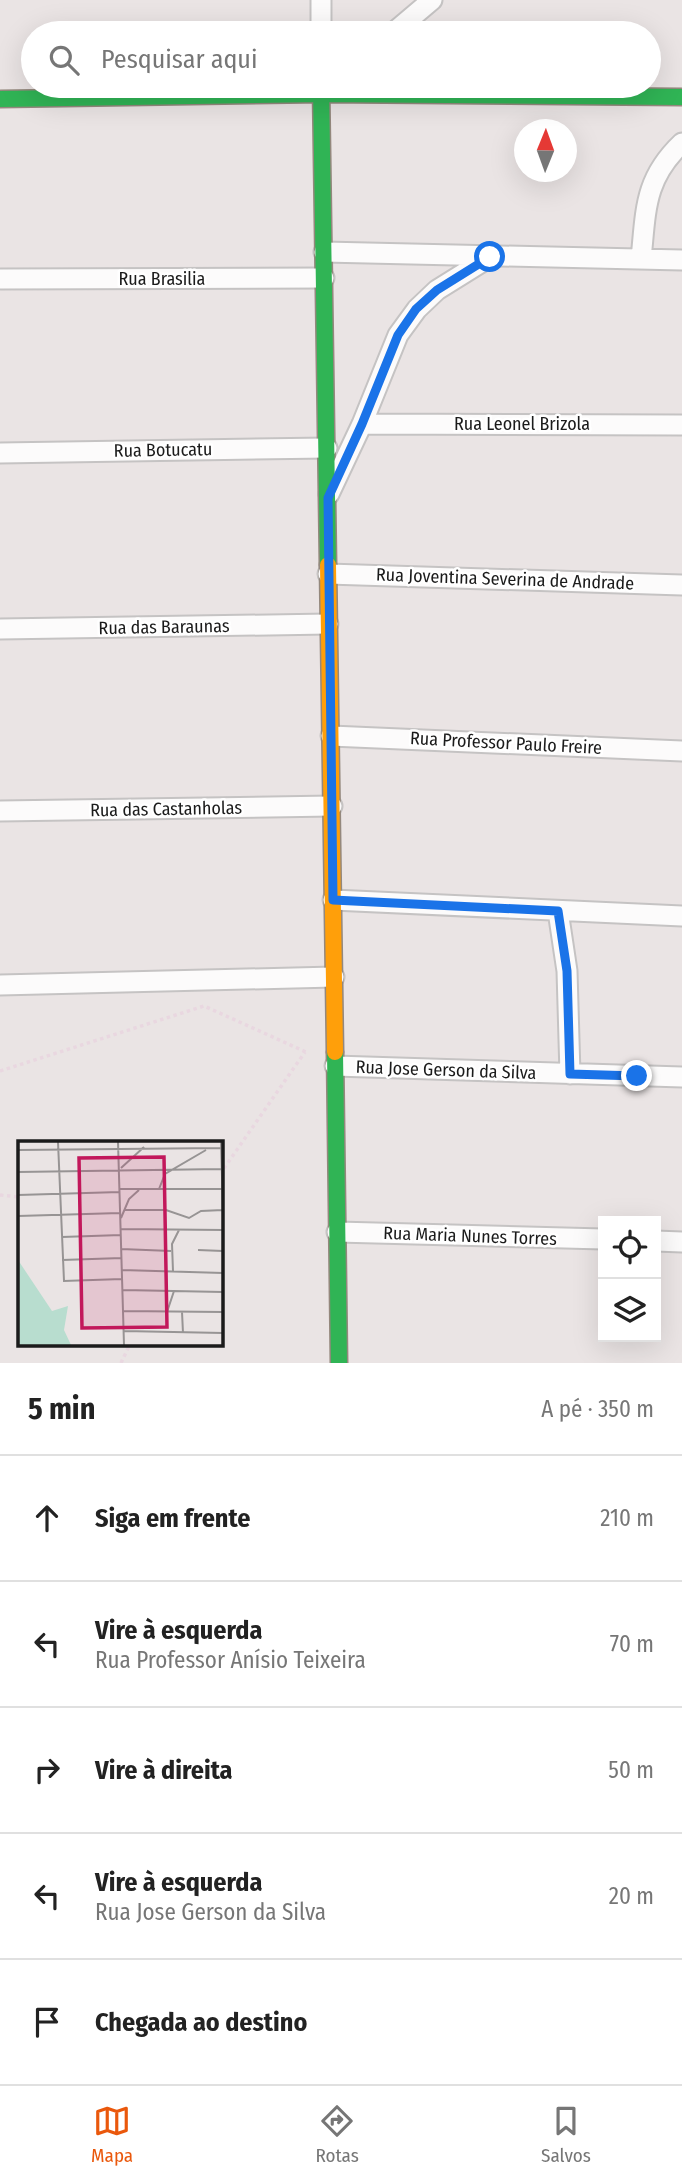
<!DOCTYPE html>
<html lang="pt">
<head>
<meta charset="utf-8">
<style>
	body { margin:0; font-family:"Fira Sans Condensed",sans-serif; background:#f6f6f6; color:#222 }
	.controls { position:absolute; right:21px; bottom:21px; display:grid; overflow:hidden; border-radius:0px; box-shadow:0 7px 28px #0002 }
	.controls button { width:63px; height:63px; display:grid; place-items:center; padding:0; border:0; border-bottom:2px solid #e0e0e0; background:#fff; color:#222; font:35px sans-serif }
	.compass { position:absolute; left:514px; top:119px; width:63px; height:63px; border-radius:50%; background:#fff; box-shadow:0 7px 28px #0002; rotate:1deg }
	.stop { position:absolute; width:21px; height:21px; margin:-16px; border:5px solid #1a73e8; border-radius:50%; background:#fff }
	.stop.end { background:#1a73e8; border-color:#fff; box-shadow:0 2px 7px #0008 }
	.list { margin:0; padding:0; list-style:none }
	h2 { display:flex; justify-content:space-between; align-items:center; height:91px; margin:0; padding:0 28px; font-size:30px }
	h2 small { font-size:23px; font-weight:400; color:#767676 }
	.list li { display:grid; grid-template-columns:46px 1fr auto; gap:21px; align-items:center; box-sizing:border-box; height:126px; padding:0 28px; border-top:2px solid #e0e0e0 }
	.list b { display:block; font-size:26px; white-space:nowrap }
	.list p { margin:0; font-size:23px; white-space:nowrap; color:#767676 }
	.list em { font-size:23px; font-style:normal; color:#767676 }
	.icon { flex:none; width:38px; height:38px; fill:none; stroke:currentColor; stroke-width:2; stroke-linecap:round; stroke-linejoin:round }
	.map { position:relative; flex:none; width:682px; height:1363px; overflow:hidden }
	.search { position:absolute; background:#fff; box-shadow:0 7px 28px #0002; left:21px; right:21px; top:21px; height:77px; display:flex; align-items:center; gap:18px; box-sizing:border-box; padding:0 24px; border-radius:38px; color:#767676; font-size:26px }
	.sheet { height:721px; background:#fff }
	nav { display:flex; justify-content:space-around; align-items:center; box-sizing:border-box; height:98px; border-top:2px solid #e0e0e0; background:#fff; font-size:19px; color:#767676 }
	nav a { display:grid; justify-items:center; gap:4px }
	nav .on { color:#ea580c }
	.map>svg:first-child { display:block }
</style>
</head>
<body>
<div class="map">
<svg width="682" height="1363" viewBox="0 0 682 1363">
	<rect width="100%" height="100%" fill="#eae4e4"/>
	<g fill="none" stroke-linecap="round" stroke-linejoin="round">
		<defs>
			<path id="street" d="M321 0V33
				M393 33 432 0
				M324 252 682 260
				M641 259C646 210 644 179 682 143
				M0 279 324 278
				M362 424 682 425
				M0 453 327 448
				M329 494 362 424 398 335 417 309 437 290 490 257
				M328 574 682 585
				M0 629 328 624
				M331 736 682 751
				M0 811 332 806
				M333 900 682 916
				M558 911 567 971 570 1074
				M0 985 334 977
				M335 1066 682 1077
				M337 1232 603 1239
				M656 1241 682 1242"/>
			<path id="fast" d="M321 86 328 565
				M0 99 322 94 682 97
				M335 1052 339 1363"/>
			<path id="slow" d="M328 565 335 1052"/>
		</defs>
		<use href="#street" stroke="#c5c3c3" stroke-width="23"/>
		<use href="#fast" stroke="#94887d" stroke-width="19"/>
		<use href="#slow" stroke="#94887d" stroke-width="19"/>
		<path stroke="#e9d7e0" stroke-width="3.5" stroke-dasharray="3.5 3.5" stroke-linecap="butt" d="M0 1071 204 1006 306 1052
			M220 1174 305 1052
			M0 1195 19 1197
			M121 1363 130 1344"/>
		<use href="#street" stroke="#fcfbfb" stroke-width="19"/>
		<use href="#fast" stroke="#30b455" stroke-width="16"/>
		<use href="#slow" stroke="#ff9f0a" stroke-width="16"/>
	</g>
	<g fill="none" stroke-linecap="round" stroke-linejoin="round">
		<path stroke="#1a73e8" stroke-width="9" d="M490 257 437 290 416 309 398 335 362 424 328 498 333 900 558 911 567 971 570 1074 637 1076"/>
	</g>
	<g text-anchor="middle" stroke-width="5" stroke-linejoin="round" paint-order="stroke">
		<g font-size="18" fill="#1b1b1b" stroke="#fff">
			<text x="162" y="285">Rua Brasilia</text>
			<text x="522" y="430">Rua Leonel Brizola</text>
			<text transform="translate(163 450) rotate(-1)" y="6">Rua Botucatu</text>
			<text transform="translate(505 579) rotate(2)" y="6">Rua Joventina Severina de Andrade</text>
			<text transform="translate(164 627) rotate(-1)" y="6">Rua das Baraunas</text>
			<text transform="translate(506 743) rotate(3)" y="6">Rua Professor Paulo Freire</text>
			<text transform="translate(166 809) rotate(-1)" y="6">Rua das Castanholas</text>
			<text transform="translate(446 1070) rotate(2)" y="6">Rua Jose Gerson da Silva</text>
			<text transform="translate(470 1236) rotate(2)" y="6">Rua Maria Nunes Torres</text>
		</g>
	</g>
	<g transform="translate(18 1141)">
		<rect width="205" height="205" fill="#eae4e4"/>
		<path d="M0 119 34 170 50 165 46 189 53 204H0Z" fill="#b8ddcf"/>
		<path fill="none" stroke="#979494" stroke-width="2" d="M40 1 46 140 104 138M100 1 106 204M203 1 205 71M0 9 203 7M103 27 126 6M0 31 203 28M102 48H205M141 48 147 33 188 9M0 54 102 51M107 69H148L171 77 183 70 205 69M0 75 102 72M103 77 111 58 121 49M103 88 205 89M44 96 103 94M103 108 153 110M180 109 205 110M44 119 104 117M104 129 205 132M155 130 154 103 161 89M105 149 205 151M105 170 205 171M149 171 156 150M164 171 165 192M106 190 205 192"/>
		<path fill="#c2185b" fill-opacity="0.15" stroke="#c2185b" stroke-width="3.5" d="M146 16 149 186 64 187 61 17Z"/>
		<rect width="205" height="205" fill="none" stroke="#1b1b1b" stroke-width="3.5"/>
	</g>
</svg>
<div class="controls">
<button><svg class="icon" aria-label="locate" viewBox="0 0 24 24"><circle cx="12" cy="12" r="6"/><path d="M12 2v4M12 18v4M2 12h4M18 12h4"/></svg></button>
<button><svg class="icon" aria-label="layers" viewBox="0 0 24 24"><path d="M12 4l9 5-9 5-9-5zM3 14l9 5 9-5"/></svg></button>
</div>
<svg class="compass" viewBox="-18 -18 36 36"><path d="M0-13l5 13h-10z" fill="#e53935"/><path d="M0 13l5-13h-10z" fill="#767676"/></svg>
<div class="stop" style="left:490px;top:257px"></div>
<div class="stop end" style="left:637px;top:1076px"></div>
<div class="search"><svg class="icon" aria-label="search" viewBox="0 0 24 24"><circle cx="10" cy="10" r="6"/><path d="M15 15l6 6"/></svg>Pesquisar aqui</div>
</div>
<section class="sheet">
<h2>5 min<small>A pé · 350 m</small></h2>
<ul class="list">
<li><svg class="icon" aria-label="ahead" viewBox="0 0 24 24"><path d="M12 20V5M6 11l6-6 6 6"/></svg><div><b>Siga em frente</b></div><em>210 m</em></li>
<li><svg class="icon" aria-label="left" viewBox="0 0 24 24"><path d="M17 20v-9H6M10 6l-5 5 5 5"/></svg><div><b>Vire à esquerda</b><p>Rua Professor Anísio Teixeira</p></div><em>70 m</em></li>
<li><svg class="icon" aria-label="right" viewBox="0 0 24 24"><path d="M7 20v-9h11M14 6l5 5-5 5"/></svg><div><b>Vire à direita</b></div><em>50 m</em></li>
<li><svg class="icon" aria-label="left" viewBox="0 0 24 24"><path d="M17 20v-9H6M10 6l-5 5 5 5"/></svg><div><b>Vire à esquerda</b><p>Rua Jose Gerson da Silva</p></div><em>20 m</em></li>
<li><svg class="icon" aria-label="arrive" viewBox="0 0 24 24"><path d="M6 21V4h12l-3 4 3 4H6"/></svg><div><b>Chegada ao destino</b></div></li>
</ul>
</section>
<nav>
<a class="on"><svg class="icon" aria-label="map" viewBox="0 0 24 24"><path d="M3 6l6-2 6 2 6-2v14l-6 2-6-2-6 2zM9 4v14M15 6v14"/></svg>Mapa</a>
<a><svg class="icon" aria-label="directions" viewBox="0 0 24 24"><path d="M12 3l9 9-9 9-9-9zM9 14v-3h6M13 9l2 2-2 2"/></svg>Rotas</a>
<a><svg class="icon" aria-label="saved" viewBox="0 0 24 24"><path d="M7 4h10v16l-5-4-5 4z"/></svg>Salvos</a>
</nav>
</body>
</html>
